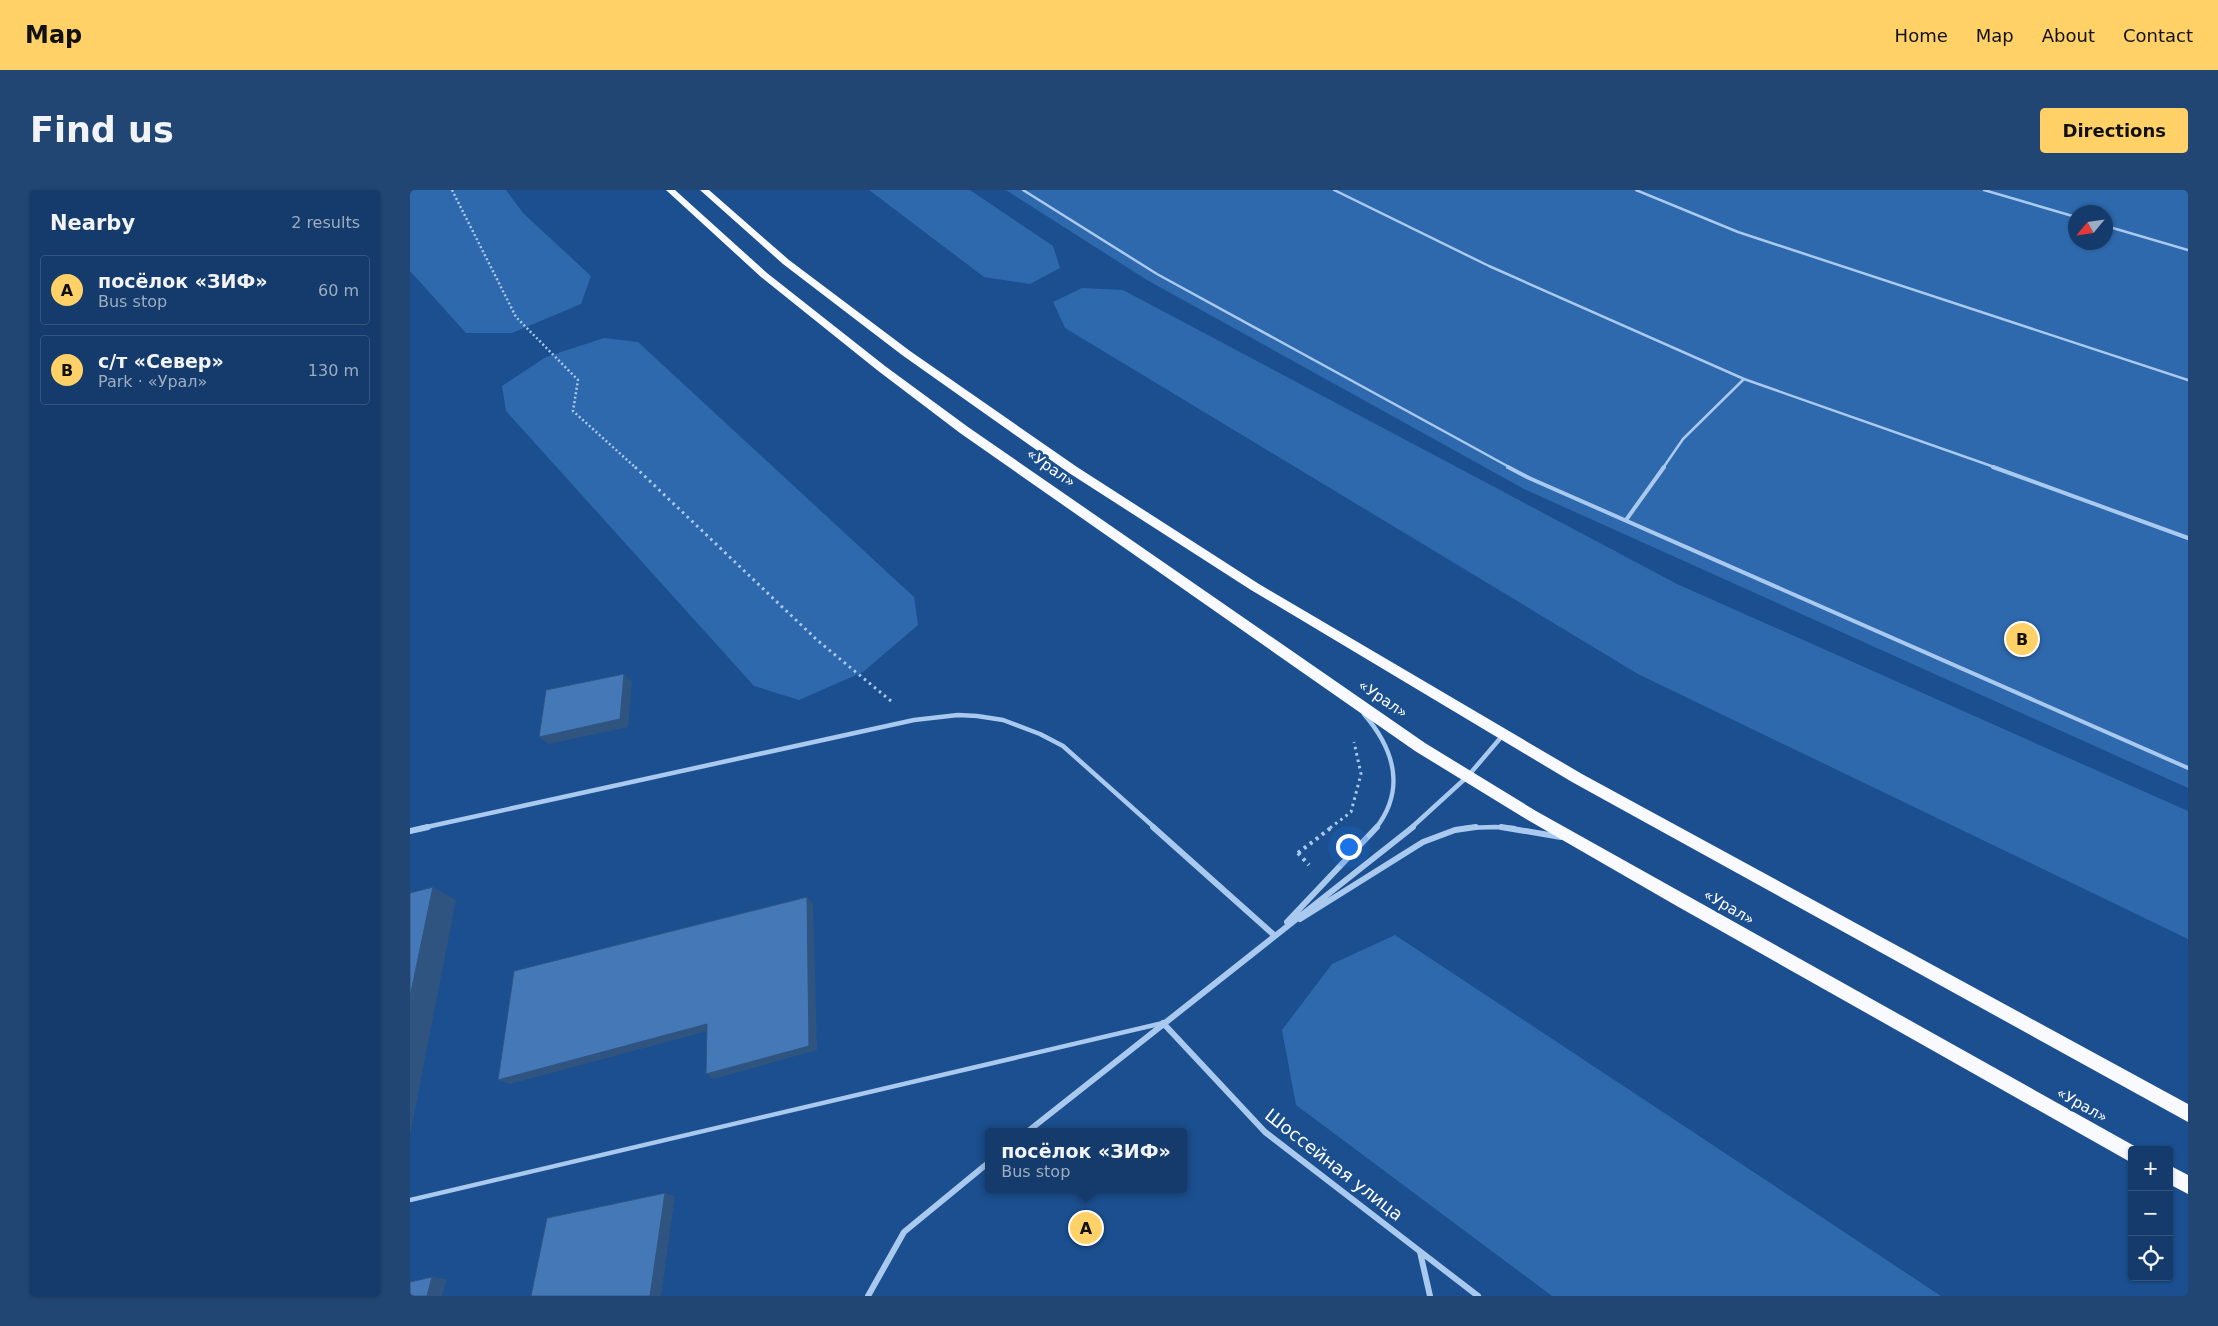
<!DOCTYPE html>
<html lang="en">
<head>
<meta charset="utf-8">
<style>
	body { margin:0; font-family:"DejaVu Sans",sans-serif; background:#214673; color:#f1f3f6 }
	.controls { position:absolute; right:15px; bottom:15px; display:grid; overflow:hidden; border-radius:5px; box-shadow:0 1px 4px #0004 }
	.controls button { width:45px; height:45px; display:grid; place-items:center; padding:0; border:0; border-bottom:1px solid #33557e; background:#143b6b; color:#f1f3f6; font:25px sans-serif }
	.compass { position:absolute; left:1658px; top:15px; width:45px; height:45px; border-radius:50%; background:#143b6b; box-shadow:0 1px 4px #0004; rotate:241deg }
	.you { position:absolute; left:938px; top:656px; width:18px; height:18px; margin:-12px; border:4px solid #fff; border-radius:50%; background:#1a73e8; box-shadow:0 0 0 8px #1a73e833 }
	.badge { display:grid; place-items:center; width:32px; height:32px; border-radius:50%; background:#ffd166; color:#111; font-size:16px; font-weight:700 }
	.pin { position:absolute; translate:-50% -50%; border:2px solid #fff; box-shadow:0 1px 5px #0006 }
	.popup { position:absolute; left:575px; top:938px; width:202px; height:65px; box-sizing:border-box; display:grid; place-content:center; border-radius:5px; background:#143b6b; filter:drop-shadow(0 1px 4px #0005); font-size:16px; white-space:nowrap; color:#9dadc1 }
	.popup b { font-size:19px; color:#f1f3f6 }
	.popup::after { content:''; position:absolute; left:50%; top:100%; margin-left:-10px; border:10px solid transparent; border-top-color:#143b6b }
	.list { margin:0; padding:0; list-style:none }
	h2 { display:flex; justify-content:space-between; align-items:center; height:65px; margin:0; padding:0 20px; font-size:21px }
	h2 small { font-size:16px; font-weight:400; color:#9dadc1 }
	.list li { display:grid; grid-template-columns:32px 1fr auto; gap:15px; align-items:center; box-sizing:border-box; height:70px; margin:0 10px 10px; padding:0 10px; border:1px solid #33557e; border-radius:5px }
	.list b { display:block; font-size:19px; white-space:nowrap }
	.list p { margin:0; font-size:16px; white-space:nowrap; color:#9dadc1 }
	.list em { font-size:16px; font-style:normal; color:#9dadc1 }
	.icon { flex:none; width:28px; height:28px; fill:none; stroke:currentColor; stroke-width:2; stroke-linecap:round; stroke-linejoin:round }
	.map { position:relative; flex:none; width:1778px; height:1106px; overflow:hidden; border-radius:5px }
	header { display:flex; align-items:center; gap:30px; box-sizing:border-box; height:70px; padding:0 25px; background:#ffd166; color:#111 }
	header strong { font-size:24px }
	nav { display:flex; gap:28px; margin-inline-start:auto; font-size:18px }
	.intro { display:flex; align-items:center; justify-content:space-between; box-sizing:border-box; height:120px; padding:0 30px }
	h1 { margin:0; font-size:35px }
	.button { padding:12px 22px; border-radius:5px; background:#ffd166; color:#111; font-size:18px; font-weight:700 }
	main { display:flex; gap:30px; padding:0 30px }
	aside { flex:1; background:#143b6b; border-radius:5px; box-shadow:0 1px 4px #0004 }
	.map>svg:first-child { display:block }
</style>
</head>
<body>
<header>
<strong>Map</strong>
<nav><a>Home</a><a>Map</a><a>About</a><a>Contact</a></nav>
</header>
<div class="intro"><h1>Find us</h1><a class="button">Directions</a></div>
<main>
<aside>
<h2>Nearby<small>2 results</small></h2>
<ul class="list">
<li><span class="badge">A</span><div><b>посёлок «ЗИФ»</b><p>Bus stop</p></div><em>60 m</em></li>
<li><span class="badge">B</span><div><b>с/т «Север»</b><p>Park · «Урал»</p></div><em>130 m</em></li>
</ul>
</aside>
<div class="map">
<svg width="1778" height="1106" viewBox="0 0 1778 1106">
	<rect width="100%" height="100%" fill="#1b4f8f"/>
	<path fill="#2e69ad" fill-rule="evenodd" d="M0 0H96L113 23 181 86 171 114 102 143H56L0 81Z
		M459 0H560L643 56 650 78 620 94 574 87Z
		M596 0H1778V598L1114 299 737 90ZM1666 22H1696V52H1666Z
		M672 98 713 100 1267 394 1778 621V749L1228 484 655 138 643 112Z
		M194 148 228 152 504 407 508 435 453 482 389 510 344 496 96 221 92 196 136 167Z
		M985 745 1531 1106H1142L886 915 872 840 922 774Z"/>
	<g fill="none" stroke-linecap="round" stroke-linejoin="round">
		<path stroke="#a9c9ee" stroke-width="2.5" stroke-dasharray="2 2.5" stroke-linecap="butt" d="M42 0 106 127 168 190 163 221 226 278"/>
		<path stroke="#a9c9ee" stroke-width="3" stroke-dasharray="2.5 4" stroke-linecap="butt" d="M225 277 407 450 481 511
			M920 638 941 622 951 584 944 552"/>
		<path stroke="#a9c9ee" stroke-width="4" stroke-dasharray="3 4.5" stroke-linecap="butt" d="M888 663 922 637
			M888 663 899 675"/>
		<path stroke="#a9c9ee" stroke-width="2.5" d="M613 0 747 84 1101 278
			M924 0 1079 76 1334 189 1587 278
			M1226 0 1328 42 1778 190
			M1574 0 1666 27
			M1696 36 1778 60
			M1253 278 1273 249 1334 189"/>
		<path stroke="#a9c9ee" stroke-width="4" d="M1098 277 1119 288 1778 578
			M1583 277 1778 348
			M1216 330 1254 277"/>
		<path stroke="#a9c9ee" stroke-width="4.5" d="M0 1010 753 833"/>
		<path stroke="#a9c9ee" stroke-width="4.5" d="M954 524C984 559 996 599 966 638
			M12 638 504 530 548 525 567 526 593 530 630 544 653 556 745 638
			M1001 638 1058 586 1093 545
			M1055 638 1085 637 1104 638"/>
		<path stroke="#a9c9ee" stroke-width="6" d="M743 637 864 745
			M1091 637 1151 647
			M0 641 18 637
			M890 729 1013 652 1045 640 1066 637
			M877 732 967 637
			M753 833 855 942 1068 1106
			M617 942 1003 637
			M1010 1062 1020 1106
			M458 1106 494 1042 578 973"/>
		<path fill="#f8faff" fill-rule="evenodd" d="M256 0H265L357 83 475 176 558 237 1015 553 1126 621 1728 958 1729 960H1722V973L1265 715 1116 629 1005 561 550 243 467 180 351 87Z
			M290 0H299L379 70 500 161 667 277 849 394 1172 584 1778 914V932L1162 592 841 400 659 283 492 165 373 74Z
			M1759 975 1778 985V1004L1759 994Z"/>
	</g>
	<path fill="#305480" d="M214 484 222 492 218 537 139 554 129 547Z
		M23 697 46 710 0 945V807Z
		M397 707 403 713 407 860 304 889 296 884Z
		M297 834 305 839 100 894 88 890Z
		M255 1003 265 1006 251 1106H240Z
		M22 1087 37 1089 32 1106H17Z"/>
	<path fill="#4478b7" stroke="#305480" d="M214 484 210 529 129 547 136 500Z
		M23 697 0 807V703Z
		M397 707 399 856 296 884 297 834 88 890 104 781Z
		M255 1003 240 1106H121L137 1028Z
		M22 1087 17 1106H0V1092Z"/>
	<g text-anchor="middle" stroke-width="5" stroke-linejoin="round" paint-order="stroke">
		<g font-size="15" fill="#fff" stroke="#1b4f8f">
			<text transform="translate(641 278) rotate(35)" y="5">«Урал»</text>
			<text transform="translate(973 509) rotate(34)" y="5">«Урал»</text>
			<text transform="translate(1319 717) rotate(30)" y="5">«Урал»</text>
			<text transform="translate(1672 915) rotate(29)" y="5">«Урал»</text>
		</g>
		<g font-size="18" fill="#fff" stroke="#1b4f8f">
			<text transform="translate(924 975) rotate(38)" y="6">Шоссейная улица</text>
		</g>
	</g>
</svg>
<div class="controls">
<button>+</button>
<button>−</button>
<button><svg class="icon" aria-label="locate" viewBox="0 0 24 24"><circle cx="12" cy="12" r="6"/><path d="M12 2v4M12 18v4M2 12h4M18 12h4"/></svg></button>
</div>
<svg class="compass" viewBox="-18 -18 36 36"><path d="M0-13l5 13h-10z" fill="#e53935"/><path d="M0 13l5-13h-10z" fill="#9dadc1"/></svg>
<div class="you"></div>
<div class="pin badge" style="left:676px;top:1038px">A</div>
<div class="popup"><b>посёлок «ЗИФ»</b>Bus stop</div>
<div class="pin badge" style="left:1612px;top:449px">B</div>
</div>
</main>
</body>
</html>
